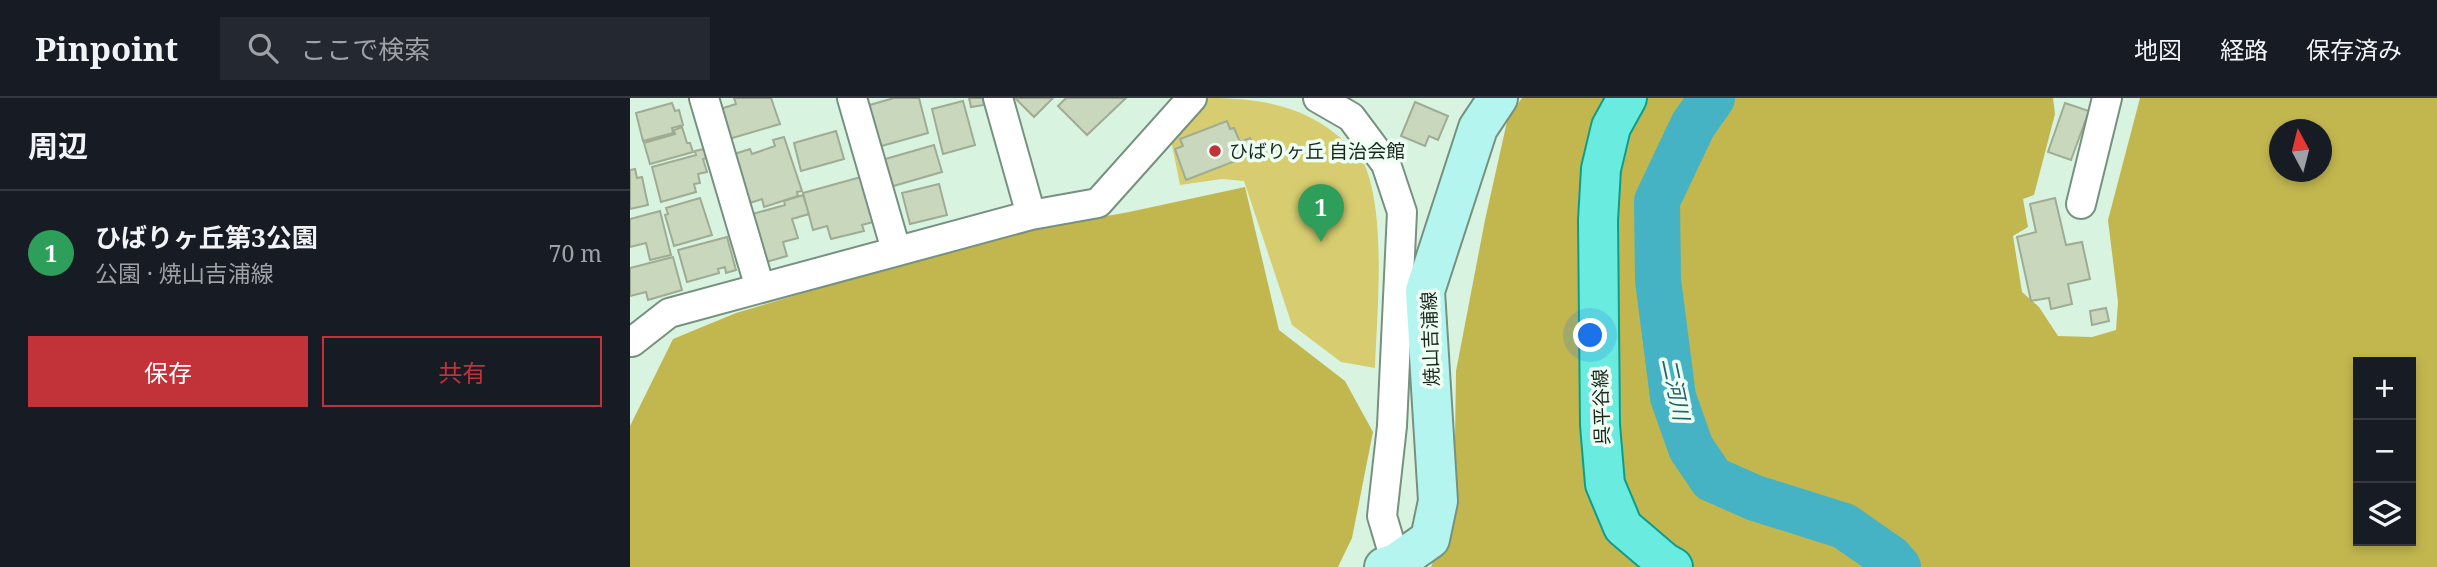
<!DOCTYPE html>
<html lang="ja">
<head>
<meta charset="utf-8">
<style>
	body { margin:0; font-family:"Noto Serif","Noto Sans JP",serif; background:#242831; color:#f1f3f6 }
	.controls { position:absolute; right:21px; bottom:21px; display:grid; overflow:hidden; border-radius:0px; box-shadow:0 4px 10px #0003 }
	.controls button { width:63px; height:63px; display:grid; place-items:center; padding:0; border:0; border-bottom:2px solid #363941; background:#171b24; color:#f1f3f6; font:35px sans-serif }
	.compass { position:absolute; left:1639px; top:21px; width:63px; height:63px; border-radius:50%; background:#171b24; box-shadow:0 4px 10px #0003; rotate:353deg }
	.you { position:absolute; left:961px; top:238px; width:24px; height:24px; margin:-18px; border:5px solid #fff; border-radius:50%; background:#1a73e8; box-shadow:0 0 0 10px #1a73e833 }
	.badge { display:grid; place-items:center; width:46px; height:46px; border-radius:50%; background:#c13239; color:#fff; font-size:23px; font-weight:700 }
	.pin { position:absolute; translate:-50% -58px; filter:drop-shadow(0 2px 4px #0008) }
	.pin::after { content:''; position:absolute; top:37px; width:24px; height:21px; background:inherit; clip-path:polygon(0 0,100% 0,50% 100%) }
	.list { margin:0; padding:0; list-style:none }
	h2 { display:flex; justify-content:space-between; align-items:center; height:91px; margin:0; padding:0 28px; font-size:30px }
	h2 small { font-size:23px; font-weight:400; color:#9ea1a6 }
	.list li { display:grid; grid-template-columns:46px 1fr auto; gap:21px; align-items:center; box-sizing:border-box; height:126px; padding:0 28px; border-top:2px solid #363941 }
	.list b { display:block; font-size:26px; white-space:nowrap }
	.list p { margin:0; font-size:23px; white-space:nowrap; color:#9ea1a6 }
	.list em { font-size:23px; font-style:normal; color:#9ea1a6 }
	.actions { display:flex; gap:14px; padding:21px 28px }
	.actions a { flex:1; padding:16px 0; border:2px solid #c13239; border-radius:0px; text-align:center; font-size:24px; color:#c13239 }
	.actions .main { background:#c13239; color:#fff }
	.icon { flex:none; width:38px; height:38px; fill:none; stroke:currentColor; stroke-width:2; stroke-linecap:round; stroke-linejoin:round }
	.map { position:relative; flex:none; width:1807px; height:469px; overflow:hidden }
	header { display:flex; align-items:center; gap:42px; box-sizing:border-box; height:98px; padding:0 35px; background:#171b24; border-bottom:2px solid #363941 }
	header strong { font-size:33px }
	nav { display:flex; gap:38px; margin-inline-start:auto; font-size:24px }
	.search { width:490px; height:63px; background:#242831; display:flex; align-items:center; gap:18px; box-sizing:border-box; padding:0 24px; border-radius:0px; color:#9ea1a6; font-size:26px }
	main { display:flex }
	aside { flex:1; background:#171b24 }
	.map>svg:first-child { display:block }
</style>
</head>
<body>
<header>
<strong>Pinpoint</strong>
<div class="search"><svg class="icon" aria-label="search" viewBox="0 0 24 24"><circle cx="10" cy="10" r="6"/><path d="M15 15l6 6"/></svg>ここで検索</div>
<nav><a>地図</a><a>経路</a><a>保存済み</a></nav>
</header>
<main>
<aside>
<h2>周辺<small></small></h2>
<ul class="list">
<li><span class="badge" style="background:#2e9e5b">1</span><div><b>ひばりヶ丘第3公園</b><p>公園 · 焼山吉浦線</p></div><em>70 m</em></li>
</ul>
<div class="actions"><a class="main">保存</a><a>共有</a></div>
</aside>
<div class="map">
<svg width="1807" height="469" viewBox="0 0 1807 469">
	<rect width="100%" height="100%" fill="#d8f4e1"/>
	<path fill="#d7cd70" d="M577 0C629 0 676 7 715 44 721 50 730 56 733 63 757 114 747 213 745 270L711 264 662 227 614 83 592 81 550 87 540 37Z"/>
	<path fill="#c2b74f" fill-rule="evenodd" d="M892 0H1423L1425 16 1404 97 1393 101 1398 129 1383 138 1392 194 1409 209 1428 238 1462 239 1486 232 1488 204 1478 122 1510 0H1807V469H801L824 406 826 273 855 122 878 19ZM1650 32H1692V74H1650ZM1728 264H1781V443H1728Z
		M615 89 649 232 715 283 743 334 722 440 708 469H0V328L43 241 106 215 326 150 410 130 499 114Z"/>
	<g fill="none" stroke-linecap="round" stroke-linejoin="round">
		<path stroke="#46b3c4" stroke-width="46" d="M1082 0 1063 27 1027 103 1028 182 1043 299 1061 350 1082 381 1125 400 1214 428 1260 460 1268 469"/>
	</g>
	<path fill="#c9d7bc" stroke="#9fac93" stroke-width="2" d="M104 0H141L150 26 99 41 90 11 106 6Z
		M264 0H289L298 35 248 49 236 8Z
		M339 0H353L354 7 341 9Z
		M385 0H423L404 19Z
		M436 0H496L457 37 428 8Z
		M333 3 345 47 313 56 302 11Z
		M785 4 818 18 808 42 799 38 795 48 771 38Z
		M42 5 45 13 49 12 53 27 42 30 43 35 13 43 6 15Z
		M1435 5 1459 13 1441 62 1418 54Z
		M597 23 600 31 604 30 610 44 620 40 626 55 556 82 545 51 553 48 550 41Z
		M52 29 57 45H60L63 54 20 66 14 45 45 36 44 32Z
		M206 33 214 61 171 73 164 45Z
		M154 39 172 93 167 94 168 98 134 109 132 101 114 107 98 58 120 51 122 56 145 48 143 42Z
		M304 47 312 74 260 89 252 62Z
		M78 50 81 59 73 61 77 74 68 76 70 85 64 86 66 94 31 104 22 69 66 57 65 53Z
		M5 71 7 80 12 79 18 107 0 111V72Z
		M231 79 243 124 232 127 234 133 201 141 197 128 183 132 173 95Z
		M309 86 317 117 280 126 272 95Z
		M173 97 179 116 162 121 168 140 153 144 157 158 136 164 119 117 155 107 154 103Z
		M70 100 82 137 44 148 35 117 38 116 36 110Z
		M1425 100 1436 147 1452 144 1460 181 1438 186 1442 206 1421 211 1419 200 1401 203 1387 139 1406 134 1400 106Z
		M30 113 41 157 20 162 16 145 0 149V121Z
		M97 139 106 172 96 175 95 169 88 171 89 175 57 184 48 152Z
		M43 159 52 192 18 202 16 194 0 198V170Z
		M1476 210 1479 223 1462 227 1460 213Z"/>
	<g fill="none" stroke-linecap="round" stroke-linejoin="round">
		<defs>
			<path id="minor" d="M74 0 130 190
				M222 0 266 152
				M368 0 401 117
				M688 0 721 19 756 66 772 114 762 328 752 418 766 465
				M1451 106 1477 0
				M2 244 39 215 401 117 468 105 562 0"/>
			<path id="secondary" d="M754 469 766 465 800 441 808 403 795 193 848 30 868 0"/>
			<path id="primary" d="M997 0 981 29 971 71 968 122 970 327 975 386 993 429 1034 464 1043 469"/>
		</defs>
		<use href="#minor" stroke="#779180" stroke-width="32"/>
		<use href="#secondary" stroke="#779180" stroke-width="42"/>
		<use href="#primary" stroke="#0d9d8d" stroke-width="42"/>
		<use href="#minor" stroke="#fff" stroke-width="28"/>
		<use href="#secondary" stroke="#b4f5ef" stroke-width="38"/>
		<use href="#primary" stroke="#6aebdf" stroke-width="38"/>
	</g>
	<circle fill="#c13239" stroke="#edfef3" stroke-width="2.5" cx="585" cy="53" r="7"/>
	<g text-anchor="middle" stroke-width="7" stroke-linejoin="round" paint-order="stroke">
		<g font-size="19" fill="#1b251e" stroke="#edfef3" text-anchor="start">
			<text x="599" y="60">ひばりヶ丘 自治会館</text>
		</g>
		<g font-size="19" fill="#1b251e" stroke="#edfef3">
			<text transform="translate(800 241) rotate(-92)" y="7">焼山吉浦線</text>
			<text transform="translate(971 309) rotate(-92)" y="7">呉平谷線</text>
		</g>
		<g font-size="21" font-style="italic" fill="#26616b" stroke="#edfef3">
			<text transform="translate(1045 291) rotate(78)" y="7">二河川</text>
		</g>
	</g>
</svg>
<div class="controls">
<button>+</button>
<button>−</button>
<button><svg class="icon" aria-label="layers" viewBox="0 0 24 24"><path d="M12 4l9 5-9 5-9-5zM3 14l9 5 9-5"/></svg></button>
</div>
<svg class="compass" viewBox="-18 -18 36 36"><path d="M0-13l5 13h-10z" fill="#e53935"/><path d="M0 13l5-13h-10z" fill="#9ea1a6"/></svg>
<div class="you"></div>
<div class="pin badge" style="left:691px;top:144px;background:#2e9e5b">1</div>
</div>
</main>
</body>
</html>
